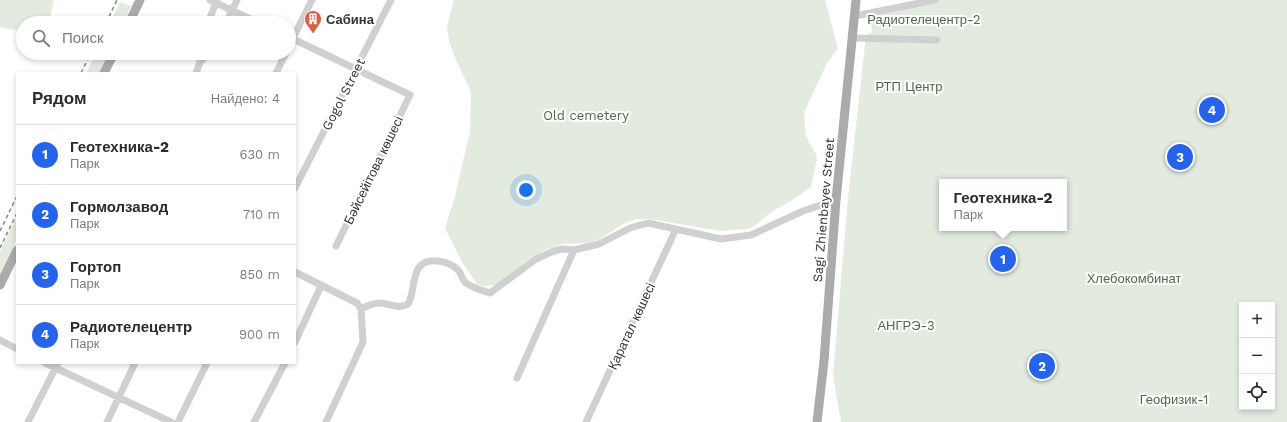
<!DOCTYPE html>
<html lang="ru">
<head>
<meta charset="utf-8">
<style>
	body { margin:0; font-family:"Work Sans",sans-serif; background:#f2f2f3; color:#2b2b33 }
	.controls { position:absolute; right:12px; bottom:12px; display:grid; overflow:hidden; border-radius:0px; box-shadow:0 2px 6px #0003 }
	.controls button { width:36px; height:36px; display:grid; place-items:center; padding:0; border:0; border-bottom:1px solid #e1e1e2; background:#fff; color:#2b2b33; font:20px sans-serif }
	.you { position:absolute; left:526px; top:190px; width:14px; height:14px; margin:-10px; border:3px solid #fff; border-radius:50%; background:#1a73e8; box-shadow:0 0 0 6px #1a73e833 }
	.badge { display:grid; place-items:center; width:26px; height:26px; border-radius:50%; background:#2563eb; color:#fff; font-size:13px; font-weight:700 }
	.pin { position:absolute; translate:-50% -50%; border:2px solid #fff; box-shadow:0 1px 4px #0006 }
	.popup { position:absolute; left:939px; top:179px; width:128px; height:52px; box-sizing:border-box; display:grid; place-content:center; border-radius:0px; background:#fff; filter:drop-shadow(0 1px 3px #0005); font-size:13px; white-space:nowrap; color:#7c7c81 }
	.popup b { font-size:15px; color:#2b2b33 }
	.popup::after { content:''; position:absolute; left:50%; top:100%; margin-left:-8px; border:8px solid transparent; border-top-color:#fff }
	.list { margin:0; padding:0; list-style:none }
	h2 { display:flex; justify-content:space-between; align-items:center; height:52px; margin:0; padding:0 16px; font-size:17px }
	h2 small { font-size:13px; font-weight:400; color:#7c7c81 }
	.list li { display:grid; grid-template-columns:26px 1fr auto; gap:12px; align-items:center; box-sizing:border-box; height:60px; padding:0 16px; border-top:1px solid #e1e1e2 }
	.list b { display:block; font-size:15px; white-space:nowrap }
	.list p { margin:0; font-size:13px; white-space:nowrap; color:#7c7c81 }
	.list em { font-size:13px; font-style:normal; color:#7c7c81 }
	.icon { flex:none; width:22px; height:22px; fill:none; stroke:currentColor; stroke-width:2; stroke-linecap:round; stroke-linejoin:round }
	.map { position:relative; flex:none; width:1287px; height:422px; overflow:hidden }
	.search { position:absolute; background:#fff; box-shadow:0 2px 6px #0003; left:16px; top:16px; width:280px; height:44px; display:flex; align-items:center; gap:10px; box-sizing:border-box; padding:0 14px; border-radius:22px; color:#7c7c81; font-size:15px }
	.panel { position:absolute; background:#fff; box-shadow:0 2px 6px #0003; left:16px; top:72px; width:280px; height:292px; border-radius:0px }
	.map>svg:first-child { display:block }
</style>
</head>
<body>
<div class="map">
<svg width="1287" height="422" viewBox="0 0 1287 422">
	<rect width="100%" height="100%" fill="#fff"/>
	<path fill="#e3ebe0" fill-rule="evenodd" d="M0 0H54L49 23H23V32L0 27Z
		M454 0H825L838 48 827 63 804 113 806 136 816 154 817 159 811 187 791 201 773 211 754 226 748 229 720 231 650 219H637L625 223 598 240 587 243 562 244 545 250 528 260 496 285 483 286 477 284 462 262 445 228 454 200 470 132 471 92 455 58 449 41 447 26Z
		M918 0H1287V422H841L833 376 848 198 866 36 872 32 869 10ZM942 182H1064V228H942ZM1242 305H1272V407H1242Z
		M120 2 131 6 123 23H110Z
		M96 53H109L99 73H86Z
		M17 216V239L0 274V252Z"/>
	<g fill="none" stroke-linecap="round" stroke-linejoin="round">
		<path stroke="#d0d0d0" stroke-width="7" d="M210 0 259 23
			M855 16 935 0
			M208 23 217 0
			M226 23 237 0
			M289 37 410 95 336 246
			M853 38 937 40
			M289 46 312 0
			M196 73 200 62 210 53
			M276 73 286 53
			M295 188 391 0
			M295 272 357 303 361 309 363 342 326 422
			M361 309C367 306 373 303 379 303 390 303 398 310 408 304 414 294 412 280 418 269 426 255 450 261 459 271 461 274 462 279 465 282 471 288 482 290 490 293L536 259 554 251 562 249 574 250 599 244 630 228 648 223 721 239 751 235 803 211 836 200
			M0 340 17 349
			M295 342 321 286
			M45 363 171 422
			M517 378 574 250
			M28 422 58 363
			M107 422 135 363
			M178 422 207 363
			M254 422 285 363
			M586 422 676 229"/>
		<path stroke="#ababab" stroke-width="9" d="M129 23 140 0
			M104 73 114 53
			M0 285 17 250
			M817 422 824 361 836 200 856 0"/>
		<path stroke="#888" stroke-width="1.5" stroke-dasharray="4 3" stroke-linecap="butt" d="M106 23 117 0
			M81 73 91 53
			M0 231 17 196
			M0 248 17 213"/>
	</g>
	<defs>
		<symbol id="building-pin" viewBox="-11 -11 22 30"><path d="M0 17L-7.5 6A9.5 9.5 0 1 1 7.5 6Z" fill="#d76047" stroke="#fff"/><path d="M-4-6H4V6H1V3H-1V6H-4ZM-2.5-4.3h1.7v1.8h-1.7ZM.8-4.3h1.7v1.8H.8ZM-2.5-1h1.7V.8h-1.7ZM.8-1h1.7V.8H.8Z" fill="#fff"/></symbol>
	</defs>
	<g fill-rule="evenodd">
		<use href="#building-pin" x="303" y="9" width="20" height="27"/>
	</g>
	<g text-anchor="middle" stroke-width="4" stroke-linejoin="round" paint-order="stroke">
		<g font-size="13" font-weight="bold" fill="#333" stroke="#fff" text-anchor="start">
			<text x="326" y="24">Сабина</text>
		</g>
		<g font-size="13" fill="#4c6c43" stroke="#fff">
			<text x="924" y="24">Радиотелецентр-2</text>
			<text x="909" y="91">РТП Центр</text>
			<text x="586" y="120">Old cemetery</text>
			<text x="1134" y="283">Хлебокомбинат</text>
			<text x="906" y="330">АНГРЭ-3</text>
			<text x="1174" y="404">Геофизик-1</text>
		</g>
		<g font-size="13" fill="#333" stroke="#fff">
			<text transform="translate(343 94) rotate(-63)" y="5">Gogol Street</text>
			<text transform="translate(373 170) rotate(-64)" y="5">Бәйсейітова көшесі</text>
			<text transform="translate(823 210) rotate(-85)" y="5">Sagi Zhienbayev Street</text>
			<text transform="translate(631 326) rotate(-65)" y="5">Қаратал көшесі</text>
		</g>
	</g>
</svg>
<div class="controls">
<button>+</button>
<button>−</button>
<button><svg class="icon" aria-label="locate" viewBox="0 0 24 24"><circle cx="12" cy="12" r="6"/><path d="M12 2v4M12 18v4M2 12h4M18 12h4"/></svg></button>
</div>
<div class="you"></div>
<div class="pin badge" style="left:1003px;top:259px">1</div>
<div class="popup"><b>Геотехника-2</b>Парк</div>
<div class="pin badge" style="left:1042px;top:366px">2</div>
<div class="pin badge" style="left:1180px;top:157px">3</div>
<div class="pin badge" style="left:1212px;top:110px">4</div>
<div class="search"><svg class="icon" aria-label="search" viewBox="0 0 24 24"><circle cx="10" cy="10" r="6"/><path d="M15 15l6 6"/></svg>Поиск</div>
<section class="panel">
<h2>Рядом<small>Найдено: 4</small></h2>
<ul class="list">
<li><span class="badge">1</span><div><b>Геотехника-2</b><p>Парк</p></div><em>630 m</em></li>
<li><span class="badge">2</span><div><b>Гормолзавод</b><p>Парк</p></div><em>710 m</em></li>
<li><span class="badge">3</span><div><b>Гортоп</b><p>Парк</p></div><em>850 m</em></li>
<li><span class="badge">4</span><div><b>Радиотелецентр</b><p>Парк</p></div><em>900 m</em></li>
</ul>
</section>
</div>
</body>
</html>
